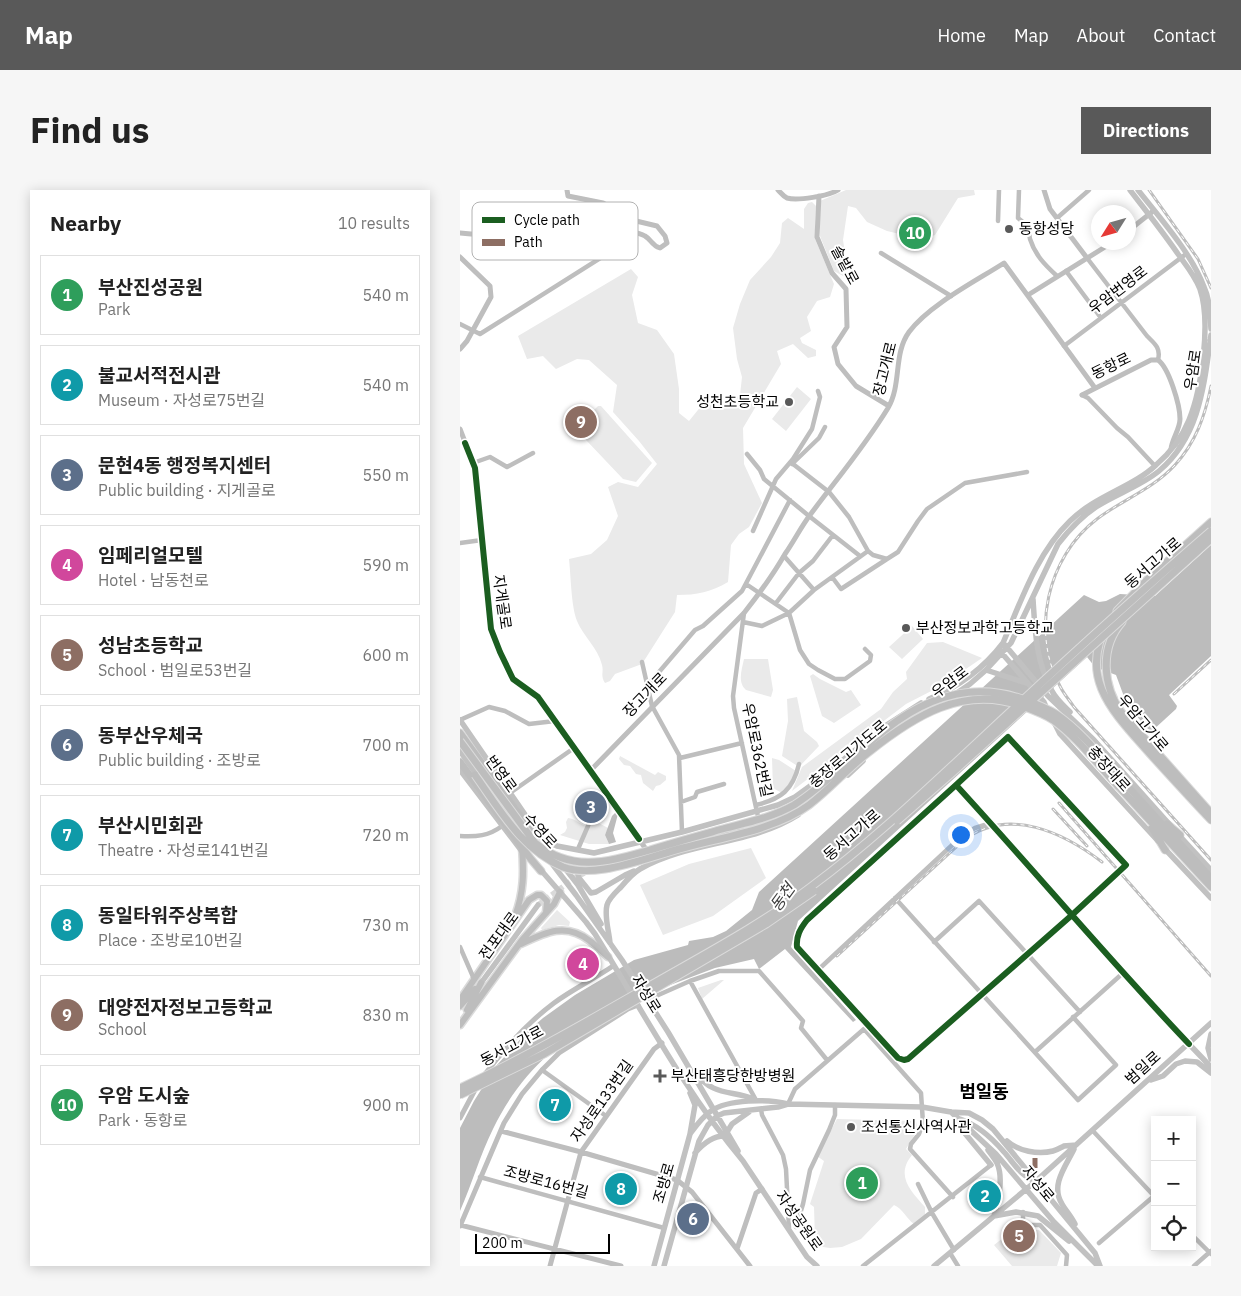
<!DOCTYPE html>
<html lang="en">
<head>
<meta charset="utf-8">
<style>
	body { margin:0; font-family:"IBM Plex Sans","Noto Sans KR",sans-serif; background:#f6f6f6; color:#222 }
	.controls { position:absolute; right:15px; bottom:15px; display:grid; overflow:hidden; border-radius:0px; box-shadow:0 2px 12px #0003 }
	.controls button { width:45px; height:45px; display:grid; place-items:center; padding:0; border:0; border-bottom:1px solid #e0e0e0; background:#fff; color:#222; font:25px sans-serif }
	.compass { position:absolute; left:631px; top:15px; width:45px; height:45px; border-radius:50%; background:#fff; box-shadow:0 2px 12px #0003; rotate:233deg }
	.scale { position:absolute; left:15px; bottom:12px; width:135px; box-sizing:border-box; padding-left:5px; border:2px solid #000; border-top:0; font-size:14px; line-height:18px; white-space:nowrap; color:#000; -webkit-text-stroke:4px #fff; paint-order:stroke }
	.you { position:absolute; left:500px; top:644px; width:18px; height:18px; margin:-12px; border:4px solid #fff; border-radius:50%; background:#1a73e8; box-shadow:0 0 0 8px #1a73e833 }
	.badge { display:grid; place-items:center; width:32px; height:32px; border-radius:50%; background:#595959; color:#fff; font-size:16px; font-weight:700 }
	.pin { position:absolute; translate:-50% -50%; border:2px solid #fff; box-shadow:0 1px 5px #0006 }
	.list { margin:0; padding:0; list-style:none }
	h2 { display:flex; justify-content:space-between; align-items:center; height:65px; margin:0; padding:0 20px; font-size:21px }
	h2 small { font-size:16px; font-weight:400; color:#767676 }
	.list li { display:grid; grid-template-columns:32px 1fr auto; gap:15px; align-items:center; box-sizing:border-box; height:80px; margin:0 10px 10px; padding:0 10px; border:1px solid #e0e0e0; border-radius:0px }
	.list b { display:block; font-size:19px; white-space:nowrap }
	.list p { margin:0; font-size:16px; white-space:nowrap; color:#767676 }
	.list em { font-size:16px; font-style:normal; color:#767676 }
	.icon { flex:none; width:28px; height:28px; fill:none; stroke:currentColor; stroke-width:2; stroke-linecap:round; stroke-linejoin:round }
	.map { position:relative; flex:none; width:751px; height:1076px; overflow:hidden; border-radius:0px }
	header { display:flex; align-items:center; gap:30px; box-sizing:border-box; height:70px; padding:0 25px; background:#595959; color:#fff }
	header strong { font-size:24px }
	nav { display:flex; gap:28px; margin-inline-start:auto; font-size:18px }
	.intro { display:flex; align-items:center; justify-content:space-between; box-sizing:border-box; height:120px; padding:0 30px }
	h1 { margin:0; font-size:35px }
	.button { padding:12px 22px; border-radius:0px; background:#595959; color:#fff; font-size:18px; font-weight:700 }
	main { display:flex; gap:30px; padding:0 30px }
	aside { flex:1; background:#fff; border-radius:0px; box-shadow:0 2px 12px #0003 }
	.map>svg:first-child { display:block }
</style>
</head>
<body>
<header>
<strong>Map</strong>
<nav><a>Home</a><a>Map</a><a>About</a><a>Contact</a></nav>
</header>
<div class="intro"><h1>Find us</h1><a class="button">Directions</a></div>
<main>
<aside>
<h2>Nearby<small>10 results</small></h2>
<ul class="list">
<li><span class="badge" style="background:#2e9e5b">1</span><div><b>부산진성공원</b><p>Park</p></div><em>540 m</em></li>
<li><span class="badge" style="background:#0f9aa8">2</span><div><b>불교서적전시관</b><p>Museum · 자성로75번길</p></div><em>540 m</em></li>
<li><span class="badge" style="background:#5c6f8a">3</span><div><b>문현4동 행정복지센터</b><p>Public building · 지게골로</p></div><em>550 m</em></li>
<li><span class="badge" style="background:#d1479c">4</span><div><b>임페리얼모텔</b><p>Hotel · 남동천로</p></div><em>590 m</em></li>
<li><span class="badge" style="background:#8d6e63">5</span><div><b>성남초등학교</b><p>School · 범일로53번길</p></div><em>600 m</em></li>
<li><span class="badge" style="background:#5c6f8a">6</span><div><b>동부산우체국</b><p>Public building · 조방로</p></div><em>700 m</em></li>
<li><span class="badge" style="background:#0f9aa8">7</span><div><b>부산시민회관</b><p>Theatre · 자성로141번길</p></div><em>720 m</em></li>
<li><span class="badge" style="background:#0f9aa8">8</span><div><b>동일타워주상복합</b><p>Place · 조방로10번길</p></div><em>730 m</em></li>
<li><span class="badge" style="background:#8d6e63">9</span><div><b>대양전자정보고등학교</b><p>School</p></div><em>830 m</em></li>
<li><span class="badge" style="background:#2e9e5b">10</span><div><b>우암 도시숲</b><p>Park · 동항로</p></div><em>900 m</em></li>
</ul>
</aside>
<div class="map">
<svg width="751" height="1076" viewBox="0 0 751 1076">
	<rect width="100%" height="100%" fill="#fff"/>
	<path fill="#eaeaea" d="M386 0H514L515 5 498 8 475 45 461 49 427 41 407 32 396 18 388 16 383 50 387 76 385 87 374 81 360 46V11Z
		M352 12 356 16 355 49 374 94 370 107 357 111 347 127 351 141 340 148 342 153 356 160V166L348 168 333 154 317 161 321 174 283 238 284 274 302 313 289 337 279 344 271 355 268 392C251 402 237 405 217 405L215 422 182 474 155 484 150 491 145 493C140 485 144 482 142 475 138 458 123 446 117 431 111 415 111 387 109 369L131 364 147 350 158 326 148 297 158 292 178 297 197 274 179 251 153 222 157 195 129 170 117 169 96 179 83 166 67 169 58 146 171 79 178 87 172 105 178 133 197 140 214 164 219 199V223L229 231 242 215H264L280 205 282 187 277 169 273 138 280 114 290 90 311 67 320 53 322 33 328 28 344 39V19L348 13Z
		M337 197 351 209 326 241 312 229Z
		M138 216H141L192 273 176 292 163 289 126 250 124 245 127 241 119 232 130 219 133 221Z
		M452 436 463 449 442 469 429 457Z
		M483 452 522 468 481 496 446 514 332 601 342 577 421 519 433 502 447 489 446 482 467 453Z
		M284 469H308L313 500 311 507 286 500C277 492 282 479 284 469Z
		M353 484 360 489 386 502 391 500 401 515 374 533 362 526 350 486Z
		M337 507 344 541 357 552 359 556 339 577 322 566 328 531 327 509Z
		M160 566 195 585 198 582 206 586V590L200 595 196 596 193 601 183 593 181 585 176 584 170 576 164 575 159 569Z
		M312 568 319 570 336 581 332 590 322 603 313 598Z
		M108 628C116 629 120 635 130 637L133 630 148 638 145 645 149 654H129L100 645 105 642 107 638 106 632Z
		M291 658 306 688 253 726 203 745 180 695 229 674Z
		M97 720 110 732 109 736 99 735 82 740 81 738Z
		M261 790H264L242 809 238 798Z
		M377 929 456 931 458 939 446 959 452 965C435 986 451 1001 465 1017V1026L454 1034C446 1028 443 1019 434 1015L401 1049 382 1057 370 1058 363 1057 355 1049 354 1017 350 1014 364 971 357 966Z
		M579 1040 601 1063 597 1076H552L534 1055 552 1041Z"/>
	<path fill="#bcbcbc" d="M751 355V466L709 505 717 516 716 519 692 541 689 540 673 522 666 512 656 485 635 477 627 467 338 731 331 757 396 830 393 832 325 759 299 779 294 769 255 778 189 803 90 863C66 884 47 910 33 939 20 965 12 994 0 1021V938L14 911 36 876 67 842 83 828 115 805 174 770 228 755 229 751 253 747 266 741 292 720 299 702 624 405 639 412 646 411 660 404 695 406Z
		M156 622 158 624 153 643 156 652 149 654 145 645 152 626Z"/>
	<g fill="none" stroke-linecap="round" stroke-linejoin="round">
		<path stroke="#d9d9d9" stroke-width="5.5" stroke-dasharray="5.5 3" stroke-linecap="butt" d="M78 715 116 687 129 681"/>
		<defs>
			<path id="primary" d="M55 726C64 702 64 682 62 657
				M61 754C86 742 106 732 130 751 137 756 142 762 148 767
				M0 810 69 710 77 705H81L87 711 86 723
				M0 816 15 799
				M7 820 21 793
				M0 835 62 750 94 714 100 702"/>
			<path id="trunk" d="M657 421 691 386 751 332
				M649 432C615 488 656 525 691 565 711 587 731 609 751 630
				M662 432C639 458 643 497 662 523L751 623
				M0 543 69 638
				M0 572 70 668 81 681
				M663 591 751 688
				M658 596 751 697
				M707 634 720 645
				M692 638 705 660"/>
		</defs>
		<use href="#primary" stroke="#dbdbdb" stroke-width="9"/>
		<use href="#trunk" stroke="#dbdbdb" stroke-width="9"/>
		<path stroke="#bebebe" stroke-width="4.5" d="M559 0 558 28 569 37C570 41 569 46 570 49 575 65 585 75 597 86
			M597 28 629 0
			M538 31 539 0
			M421 63 491 106
			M627 68 687 146C695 154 701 158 698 170
			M606 81 641 128
			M0 134 20 144 150 62 153 58V44
			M604 156 726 64
			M622 205 628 208 657 238 668 247 695 276
			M287 264 300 280 304 289 349 326 400 366
			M13 273 30 267 47 277 73 263
			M332 274 359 248 365 237
			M333 274 369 302 389 327 408 361 413 365 427 369 438 362 458 331 467 319 505 293 567 282
			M293 341 316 289 333 269 352 239 360 207 358 201
			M0 353 22 350
			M324 366 354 400
			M372 387 381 399 427 369
			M286 394 329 423 340 460 349 474 358 480 375 489H385L410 471 411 465 405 459
			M316 413 339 383 353 371 373 345
			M284 423 273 506 274 518 301 640
			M283 432 302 436 329 423 354 400 408 361
			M182 472 192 516 219 565 222 642
			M187 496 235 440 243 436 282 401 330 310
			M0 530 29 517 45 521 69 534 95 531
			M220 568 282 553
			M496 595 548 547 666 675 612 725 448 869 444 870 438 868 337 757C336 746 340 739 347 730L496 595C574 680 649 770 729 854
			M50 603 114 558
			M221 612 235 607 237 602 264 594
			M296 615C321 609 333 600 339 574
			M0 646C16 647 29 646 42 636
			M118 659 144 599
			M435 708 618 910 656 875 613 827
			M474 752 519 711 620 822
			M0 757 14 789
			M358 780 503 645 515 638 531 633
			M230 791 296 910
			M187 810 230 791 259 781H299L343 831 341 838 367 870
			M575 862 663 783
			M82 880 146 926
			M328 914 335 899 404 839 461 903 463 933 459 944 451 954 450 959 493 1007
			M301 919 302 925 323 965 326 979 329 1038
			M633 941 695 1007
			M20 987 204 1038
			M458 994 472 1023 494 1060
			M563 1022V1035H580L607 1065 606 1076
			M336 1037 343 1014 350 980 369 940 375 925V915
			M732 1045 751 1064
			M639 1053 694 1006
			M490 1063 498 1076
			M403 1076 531 975
			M734 1076 751 1061"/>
		<path stroke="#bebebe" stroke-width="5" d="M318 0C321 3 323 6 327 8 337 11 369 6 378 0
			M584 0 590 19 627 68
			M359 6 357 47 372 83 386 99 387 137 374 157 378 174 396 196 429 216
			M668 41 692 22
			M0 43 11 44H153C163 43 176 40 185 46 192 50 191 55 200 58L207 53 205 46 197 36 172 30 143 13 108 6 107 0
			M0 67 30 96 31 107 7 151 0 159
			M568 105 653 52
			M622 205 691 170H698C709 178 720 215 720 229 720 239 712 249 711 259
			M0 239 15 278 31 439 40 462 53 489 78 507 188 662
			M130 581 284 423C299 404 313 385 325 364 334 351 341 337 350 325 376 290 405 256 428 218 442 194 433 164 449 142 469 115 516 91 544 73L635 198
			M25 884C45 858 67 833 94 813 113 799 134 789 153 776
			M0 928 16 898
			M41 941 121 962 217 990 232 1002 290 1076
			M0 1035 161 1076
			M0 1036 44 933 62 904 82 880 99 863 168 819 178 815
			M277 1059 296 1003 302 999
			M90 1076 121 962 194 859 202 853"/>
		<path stroke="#c1c1c1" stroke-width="5.5" d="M678 0C700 28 732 64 744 97 750 110 750 125 751 139
			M573 409C575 441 576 472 592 501 596 509 604 516 610 522
			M545 455 588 506 634 550 711 636
			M540 461 584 512 587 519
			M526 480 566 493
			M469 509C498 497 524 478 543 453 561 411 577 363 610 331 635 306 673 297 696 275 710 263 722 247 729 230 742 198 751 131 740 99 735 86 726 75 718 64 703 42 686 21 670 0
			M475 518 510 494 526 480 551 453 598 354C609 340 621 327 636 317 656 304 681 296 699 281 740 246 744 195 751 145
			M0 530 77 642
			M594 532 600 544 698 651
			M425 536 461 513
			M0 561 19 588
			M0 580 64 664
			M21 585 54 633 66 645
			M388 585 403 571
			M69 638 82 649 97 656 134 663 222 642 318 615 335 607 357 591 404 553
			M717 643 751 680
			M704 658 751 708
			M195 662 275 640 288 641
			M90 671 116 705 162 770 208 842 278 961
			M116 676 119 688 131 703 136 702 165 685 174 681
			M104 677 118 695 141 734
			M142 677 170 669
			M80 679 126 732 135 744C182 820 225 902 283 971L347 1067 357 1076
			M150 753C149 741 144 726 147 715 149 708 156 702 161 697 166 691 173 683 180 679 229 651 291 655 338 625
			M21 793 78 715
			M751 844 748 858 751 869
			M729 854 751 877
			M236 883C253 906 270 900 294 909
			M691 890 703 886 716 874 725 871 737 872 751 883
			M230 903 235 915 230 944
			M491 922 536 964 594 1032 638 1076
			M500 929C518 935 532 948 544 962 554 973 561 987 576 991
			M499 930 503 941 531 975
			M267 942 272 934 289 922
			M547 951C558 961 578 965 593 961 597 960 600 958 604 956 608 955 612 956 616 955
			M614 959C606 976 590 995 602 1014 606 1021 611 1026 615 1034
			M528 960C531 964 535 969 537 973 544 989 538 1011 534 1026
			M235 963C242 955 252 946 264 946
			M534 1026 556 1022 578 1026 609 1051
			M194 1076 230 944C236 936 242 927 251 921 268 909 308 909 328 914L462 917 491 922 509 923 522 930 533 939 635 1063 640 1076
			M204 1076 239 951 248 935 257 926 264 923 318 917 328 914
			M474 1076 576 991 751 833"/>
		<use href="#primary" stroke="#bdbdbd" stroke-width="6"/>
		<use href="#trunk" stroke="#bdbdbd" stroke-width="7"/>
		<defs>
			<path id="rail" d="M689 0 738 69 751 98
				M751 196C745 226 736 252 715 275 693 299 662 310 637 329 587 367 570 443 601 498 604 504 610 511 614 517L751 670
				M714 504 751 470
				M599 613 751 786
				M593 619 627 656
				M377 766 504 650C549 616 604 643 642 672"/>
		</defs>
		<use href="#rail" stroke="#bdbdbd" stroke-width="3"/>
		<use href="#rail" stroke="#fff" stroke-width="1" stroke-dasharray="4" stroke-linecap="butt"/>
		<defs>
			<path id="trunk-bridge" d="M0 551 75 653C113 683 147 672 190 660 215 652 241 645 266 638 289 632 313 627 334 615 367 594 394 564 425 540 466 507 514 491 565 510 576 514 587 518 596 524 622 542 642 568 663 591
				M15 585C40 620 62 660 103 677 116 682 132 681 145 679 171 675 197 665 223 658 263 647 315 640 349 615 370 599 388 578 409 562 454 526 503 495 562 516 573 520 584 524 593 530 618 548 637 574 658 596
				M437 631 493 582 751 349
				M0 898C66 867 128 831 191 795 245 764 302 734 352 696 413 651 468 598 523 547 598 477 673 408 751 341
				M0 905 84 864 306 734 354 701"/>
		</defs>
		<use href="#trunk-bridge" stroke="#dbdbdb" stroke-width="9" stroke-linecap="butt"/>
		<use href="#trunk-bridge" stroke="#bdbdbd" stroke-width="7"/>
		<path stroke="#8d6e63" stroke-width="5" stroke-dasharray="10 5" stroke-linecap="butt" d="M575 978V966"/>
		<defs>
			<path id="cycleway" d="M5 253 15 278 31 439 40 462 53 489 78 507 179 649
				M496 595 548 547 666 675 612 725 448 869 444 870 438 868 337 757C336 746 340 739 347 730L496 595C574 680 649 770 729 854"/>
		</defs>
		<use href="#cycleway" stroke="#fff" stroke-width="9"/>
		<use href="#cycleway" stroke="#1b5e20" stroke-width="6"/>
	</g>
	<g fill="#595959" stroke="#fff" stroke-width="2">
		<circle cx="549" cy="39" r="5"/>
		<circle cx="329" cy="212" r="5"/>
		<circle cx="446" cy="438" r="5"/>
		<path d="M197.5 878.5h5v5h5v5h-5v5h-5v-5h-5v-5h5z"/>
		<circle cx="391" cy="937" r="5"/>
	</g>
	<g text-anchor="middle" stroke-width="4" stroke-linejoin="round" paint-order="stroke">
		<g font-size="15" fill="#000" stroke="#fff" text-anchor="start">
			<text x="559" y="44">동항성당</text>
			<text x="319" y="217" text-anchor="end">성천초등학교</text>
			<text x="456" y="443">부산정보과학고등학교</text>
			<text x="211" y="891">부산태흥당한방병원</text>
			<text x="401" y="942">조선통신사역사관</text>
		</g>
		<g font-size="15" fill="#000" stroke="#fff">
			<text transform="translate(385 75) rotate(62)" y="5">솔밭로</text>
			<text transform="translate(658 100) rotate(-37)" y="5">우암번영로</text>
			<text transform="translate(651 176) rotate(-26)" y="5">동항로</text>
			<text transform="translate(425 179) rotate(-76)" y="5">장고개로</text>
			<text transform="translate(733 180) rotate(-81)" y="5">우암로</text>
			<text transform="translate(693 373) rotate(-41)" y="5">동서고가로</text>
			<text transform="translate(42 412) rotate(82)" y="5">지게골로</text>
			<text transform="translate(490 492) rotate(-37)" y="5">우암로</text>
			<text transform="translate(185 505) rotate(-46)" y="5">장고개로</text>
			<text transform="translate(683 533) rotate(50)" y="5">우암고가로</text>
			<text transform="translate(297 560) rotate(78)" y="5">우암로362번길</text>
			<text transform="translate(388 564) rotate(-40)" y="5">충장로고가도로</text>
			<text transform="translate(649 579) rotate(48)" y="5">충장대로</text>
			<text transform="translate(41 584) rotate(54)" y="5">번영로</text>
			<text transform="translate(80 641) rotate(47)" y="5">수영로</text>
			<text transform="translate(392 645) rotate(-41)" y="5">동서고가로</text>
			<text transform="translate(39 746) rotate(-54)" y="5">전포대로</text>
			<text transform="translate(186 804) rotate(58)" y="5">자성로</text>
			<text transform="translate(52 856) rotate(-28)" y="5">동서고가로</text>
			<text transform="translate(683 878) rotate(-42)" y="5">범일로</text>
			<text transform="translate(142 911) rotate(-55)" y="5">자성로133번길</text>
			<text transform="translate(86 992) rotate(15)" y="5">조방로16번길</text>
			<text transform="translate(204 993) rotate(-74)" y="5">조방로</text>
			<text transform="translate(578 994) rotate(50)" y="5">자성로</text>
			<text transform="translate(339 1031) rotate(55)" y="5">자성공원로</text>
		</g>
		<g font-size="16" font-style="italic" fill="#404040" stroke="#fff">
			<text transform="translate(322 707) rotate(-54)" y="6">동천</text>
		</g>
		<g font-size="18" font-weight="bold" fill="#000" stroke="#fff">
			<text x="524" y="908">범일동</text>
		</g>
	</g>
	<rect x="12" y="12" width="166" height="58" rx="8" fill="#fff" stroke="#b2b2b2" stroke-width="1"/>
	<rect x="22" y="27" width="23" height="6" fill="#1b5e20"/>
	<rect x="22" y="49" width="23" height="7" fill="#8d6e63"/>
	<g font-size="14" fill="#000">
		<text x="54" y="35">Cycle path</text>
		<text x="54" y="57">Path</text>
	</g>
</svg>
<div class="controls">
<button>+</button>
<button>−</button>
<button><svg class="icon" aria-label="locate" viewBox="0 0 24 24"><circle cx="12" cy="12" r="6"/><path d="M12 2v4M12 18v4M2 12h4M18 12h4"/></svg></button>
</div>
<svg class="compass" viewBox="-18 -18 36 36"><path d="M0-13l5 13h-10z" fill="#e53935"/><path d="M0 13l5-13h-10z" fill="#767676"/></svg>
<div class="scale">200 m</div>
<div class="you"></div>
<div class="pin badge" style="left:402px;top:993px;background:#2e9e5b">1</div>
<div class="pin badge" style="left:525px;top:1006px;background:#0f9aa8">2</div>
<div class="pin badge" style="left:131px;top:617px;background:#5c6f8a">3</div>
<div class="pin badge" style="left:123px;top:774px;background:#d1479c">4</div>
<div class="pin badge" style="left:559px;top:1046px;background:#8d6e63">5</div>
<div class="pin badge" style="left:233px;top:1029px;background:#5c6f8a">6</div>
<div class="pin badge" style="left:95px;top:915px;background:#0f9aa8">7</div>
<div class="pin badge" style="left:161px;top:999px;background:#0f9aa8">8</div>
<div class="pin badge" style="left:121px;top:232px;background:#8d6e63">9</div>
<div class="pin badge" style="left:455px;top:43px;background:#2e9e5b">10</div>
</div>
</main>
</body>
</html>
